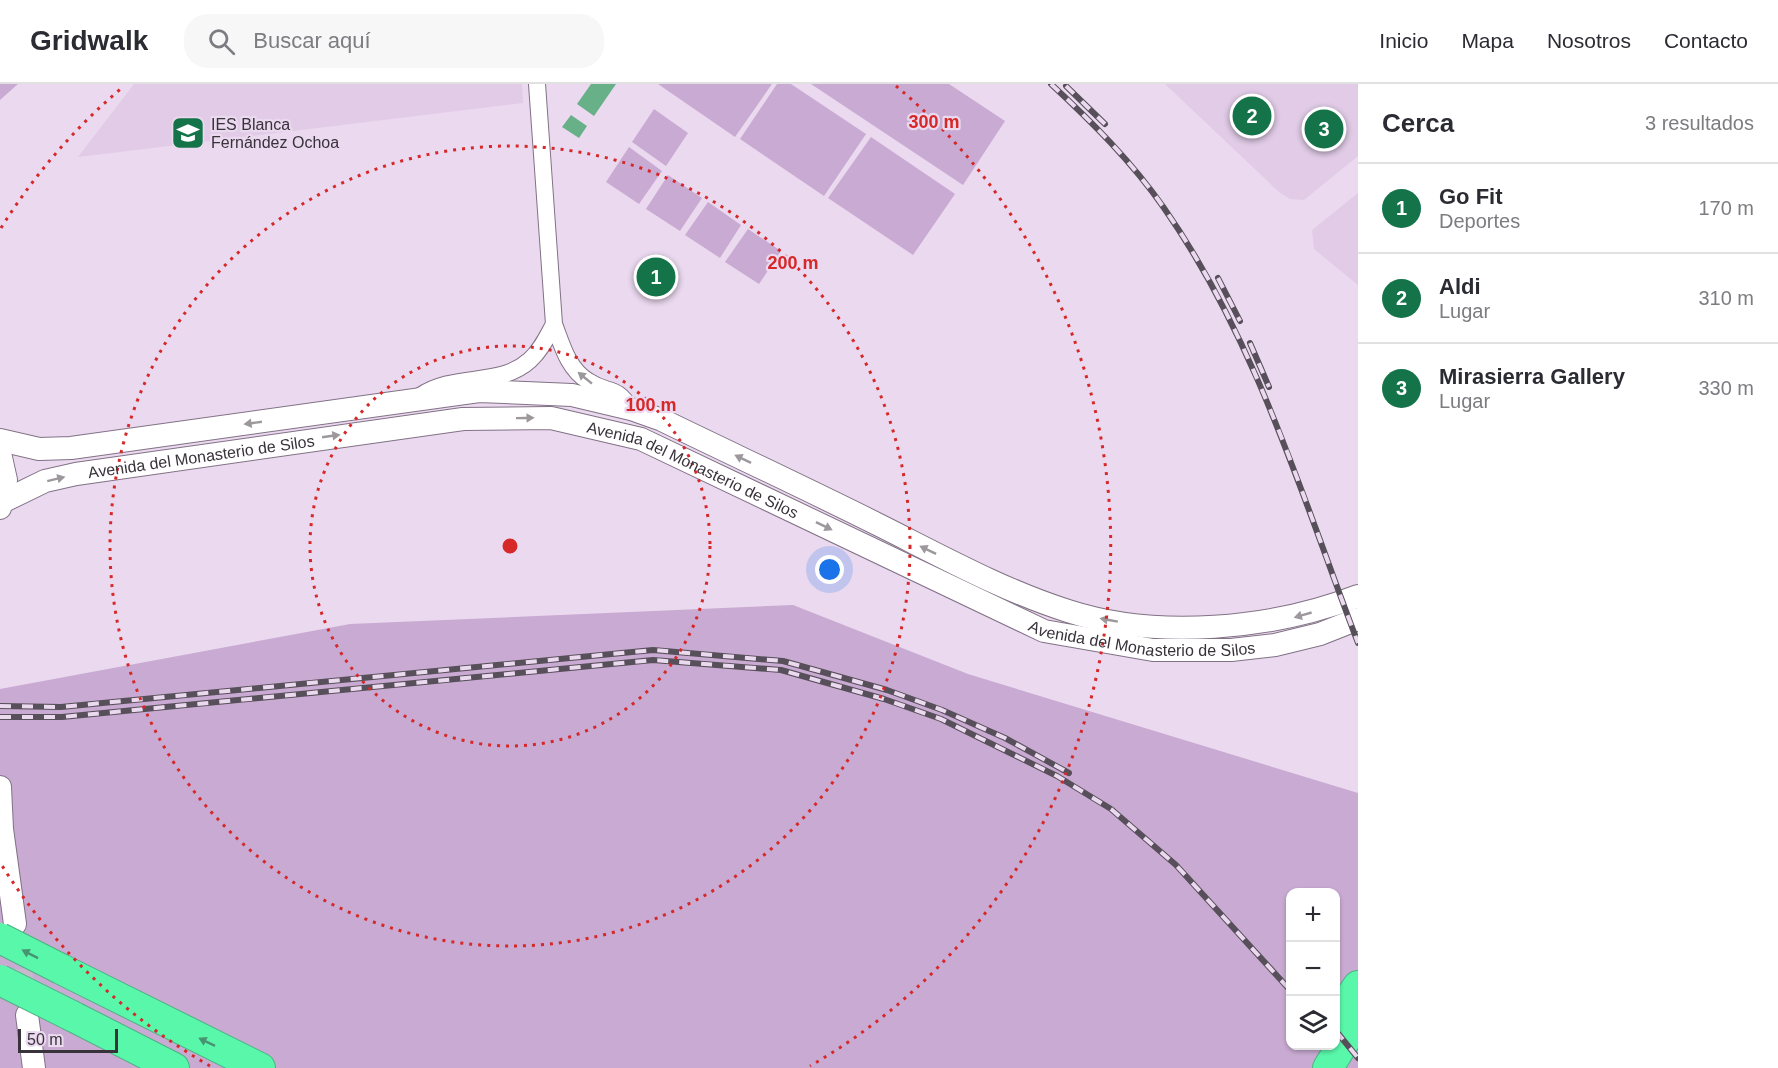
<!DOCTYPE html>
<html lang="es">
<head>
<meta charset="utf-8">
<style>
	body { margin:0; font-family:Helvetica,sans-serif; background:#f7f7f7; color:#2b2b33 }
	.controls { position:absolute; right:18px; bottom:18px; display:grid; overflow:hidden; border-radius:12px; box-shadow:0 2px 4px #0004 }
	.controls button { width:54px; height:54px; display:grid; place-items:center; padding:0; border:0; border-bottom:2px solid #e1e1e2; background:#fff; color:#2b2b33; font:30px sans-serif }
	.scale { position:absolute; left:18px; bottom:15px; width:100px; box-sizing:border-box; padding-left:6px; border:3px solid #38323a; border-top:0; font-size:16px; line-height:21px; white-space:nowrap; color:#38323a; -webkit-text-stroke:4px #ebd9ef; paint-order:stroke }
	.you { position:absolute; left:830px; top:486px; width:21px; height:21px; margin:-15px; border:4px solid #fff; border-radius:50%; background:#1a73e8; box-shadow:0 0 0 9px #1a73e833 }
	.badge { display:grid; place-items:center; width:39px; height:39px; border-radius:50%; background:#147349; color:#fff; font-size:20px; font-weight:700 }
	.pin { position:absolute; translate:-50% -50%; border:3px solid #fff; box-shadow:0 2px 6px #0006 }
	.list { margin:0; padding:0; list-style:none }
	h2 { display:flex; justify-content:space-between; align-items:center; height:78px; margin:0; padding:0 24px; font-size:26px }
	h2 small { font-size:20px; font-weight:400; color:#7c7c81 }
	.list li { display:grid; grid-template-columns:39px 1fr auto; gap:18px; align-items:center; box-sizing:border-box; height:90px; padding:0 24px; border-top:2px solid #e1e1e2 }
	.list b { display:block; font-size:22px; white-space:nowrap }
	.list p { margin:0; font-size:20px; white-space:nowrap; color:#7c7c81 }
	.list em { font-size:20px; font-style:normal; color:#7c7c81 }
	.icon { flex:none; width:33px; height:33px; fill:none; stroke:currentColor; stroke-width:2; stroke-linecap:round; stroke-linejoin:round }
	.map { position:relative; flex:none; width:1358px; height:984px; overflow:hidden }
	header { display:flex; align-items:center; gap:36px; box-sizing:border-box; height:84px; padding:0 30px; background:#fff; border-bottom:2px solid #e1e1e2 }
	header strong { font-size:28px }
	nav { display:flex; gap:33px; margin-inline-start:auto; font-size:21px }
	.search { width:420px; height:54px; background:#f7f7f7; display:flex; align-items:center; gap:15px; box-sizing:border-box; padding:0 21px; border-radius:24px; color:#7c7c81; font-size:22px }
	main { display:flex }
	aside { flex:1; background:#fff }
	.map>svg:first-child { display:block }
</style>
</head>
<body>
<header>
<strong>Gridwalk</strong>
<div class="search"><svg class="icon" aria-label="search" viewBox="0 0 24 24"><circle cx="10" cy="10" r="6"/><path d="M15 15l6 6"/></svg>Buscar aquí</div>
<nav><a>Inicio</a><a>Mapa</a><a>Nosotros</a><a>Contacto</a></nav>
</header>
<main>
<div class="map">
<svg width="1358" height="984" viewBox="0 0 1358 984">
	<rect width="100%" height="100%" fill="#ebd9ef"/>
	<path fill="#e1cbe7" d="M134 0H522L523 19 78 73Z
		M1165 0H1358V72L1304 116 1290 115 1279 108Z
		M1358 109V201L1314 165 1312 146Z"/>
	<path fill="#c9aad2" fill-rule="evenodd" d="M0 0H18L0 16Z
		M658 0H772L735 53Z
		M777 0H791L866 50 824 112 740 55Z
		M811 0H949L1005 37 963 101Z
		M654 25 688 49 666 82 632 58Z
		M871 53 955 110 913 171 828 114Z
		M629 63 662 87 639 120 606 98Z
		M668 91 702 114 680 147 646 125Z
		M708 118 741 141 720 174 685 151Z
		M748 145 781 167 759 200 725 178Z
		M793 521 968 590 1358 709V984H0V605L350 540ZM1290 808H1336V962H1290Z"/>
	<path fill="#68b188" d="M591 0H616L594 32 577 20Z
		M571 31 587 42 579 54 562 43Z"/>
	<g fill="none" stroke-linecap="round" stroke-linejoin="round">
		<path stroke="#c7b8cb" stroke-width="22" stroke-dasharray="22 11" stroke-linecap="butt" d="M17 852 25 920"/>
		<defs>
			<path id="street" d="M537 0 554 240C562 261 568 285 588 297 609 311 615 300 631 325
				M420 312C455 288 499 304 530 276 541 266 547 253 554 240"/>
			<g id="secondary">
				<path d="M0 356 39 365 71 364 479 307 572 311 631 325 662 336C734 371 807 405 879 441 941 472 1002 506 1068 527 1157 556 1273 545 1358 512"/>
				<path d="M0 369 6 396 0 424"/>
				<path id="s1" d="M2 418 45 397 76 390 463 335 551 334 641 355 1044 547 1153 566H1231L1275 561 1320 550 1358 535"/>
				<path d="M0 703 2 745 15 840"/>
				<path d="M27 931 34 984"/>
			</g>
			<path id="highway" d="M61 885 260 984
				M72 932 174 984
				M1336 934 1358 902
				M1328 984 1358 935"/>
		</defs>
		<use href="#street" stroke="#827286" stroke-width="18"/>
		<use href="#secondary" stroke="#827286" stroke-width="24"/>
		<use href="#highway" stroke="#4db283" stroke-width="32"/>
		<use href="#street" stroke="#fff" stroke-width="16"/>
		<use href="#secondary" stroke="#fff" stroke-width="22"/>
		<use href="#highway" stroke="#58f7aa" stroke-width="30"/>
		<defs>
			<path id="rail" d="M1051 0C1092 38 1132 78 1164 124 1255 254 1302 412 1358 559
				M1066 2 1105 40
				M1218 194 1240 237
				M1250 259 1269 303
				M0 622 61 623 653 566 783 577 887 606 942 626 1005 654 1069 689
				M0 633H62L653 576 781 586 884 615 941 635 1057 692 1111 725 1176 781 1290 906
				M1336 947 1358 974"/>
		</defs>
		<use href="#rail" stroke="#574f59" stroke-width="6"/>
		<use href="#rail" stroke="#ebd9ef" stroke-width="4" stroke-dasharray="11" stroke-linecap="butt"/>
		<defs>
			<path id="highway-bridge" d="M0 854 61 885
				M0 896 72 932"/>
		</defs>
		<use href="#highway-bridge" stroke="#4db283" stroke-width="32" stroke-linecap="butt"/>
		<use href="#highway-bridge" stroke="#58f7aa" stroke-width="30"/>
	</g>
	<defs><path id="oneway-solid" d="M-6-.8H1V-3.2L6.5 0L1 3.2V.8H-6Z" transform="scale(1.5)"/></defs>
	<g fill="#9c989c">
		<use href="#oneway-solid" transform="translate(585 294) rotate(-141)"/>
		<use href="#oneway-solid" transform="translate(525 334) rotate(-1)"/>
		<use href="#oneway-solid" transform="translate(253 339) rotate(172)"/>
		<use href="#oneway-solid" transform="translate(331 352) rotate(-8)"/>
		<use href="#oneway-solid" transform="translate(743 375) rotate(-154)"/>
		<use href="#oneway-solid" transform="translate(56 395) rotate(-14)"/>
		<use href="#oneway-solid" transform="translate(824 442) rotate(26)"/>
		<use href="#oneway-solid" transform="translate(928 466) rotate(-154)"/>
		<use href="#oneway-solid" transform="translate(1303 531) rotate(164)"/>
		<use href="#oneway-solid" transform="translate(1109 536) rotate(-170)"/>
	</g>
	<g fill="#489472">
		<use href="#oneway-solid" transform="translate(30 870) rotate(-153)"/>
		<use href="#oneway-solid" transform="translate(207 958) rotate(-154)"/>
	</g>
	<g fill="none" stroke="#d62828" stroke-width="3" stroke-dasharray="3 6">
		<circle cx="510" cy="462" r="200"/>
		<circle cx="510" cy="462" r="400"/>
		<path d="M210 982A600 600 0 0 1 1 780M1 144A600 600 0 0 1 124 2M896 2A600 600 0 0 1 810 982"/>
	</g>
	<defs>
		<symbol id="school-square" viewBox="-11 -11 22 22"><rect x="-9" y="-9" width="18" height="18" rx="4" fill="#147349" stroke="#ebd9ef"/><path d="M0-5L7-2L0 1L-7-2ZM-4 1L0 2.5L4 1V4Q0 6-4 4Z" fill="#fff"/></symbol>
	</defs>
	<g fill-rule="evenodd">
		<use href="#school-square" x="169" y="30" width="38" height="38"/>
	</g>
	<g text-anchor="middle" stroke-width="4.5" stroke-linejoin="round" paint-order="stroke">
		<g font-size="16" fill="#38323a" stroke="#ebd9ef" text-anchor="start">
			<text x="211" y="46">IES Blanca<tspan x="211" dy="18">Fernández Ochoa</tspan></text>
		</g>
		<g font-size="16" fill="#38323a" stroke="#ebd9ef">
			<text dy="6" stroke="none"><textPath href="#s1" startOffset="206">Avenida del Monasterio de Silos</textPath></text>
			<text dy="6" stroke="none"><textPath href="#s1" startOffset="710">Avenida del Monasterio de Silos</textPath></text>
			<text dy="6" stroke="none"><textPath href="#s1" startOffset="1196">Avenida del Monasterio de Silos</textPath></text>
		</g>
	</g>
	<circle cx="510" cy="462" r="9" fill="#d62828" stroke="#ebd9ef" stroke-width="3"/>
	<g font-size="18" text-anchor="middle" font-weight="bold" fill="#d62828" stroke="#ebd9ef" stroke-width="4.5" stroke-linejoin="round" paint-order="stroke">
		<text x="934" y="44">300 m</text>
		<text x="793" y="185">200 m</text>
		<text x="651" y="327">100 m</text>
	</g>
</svg>
<div class="controls">
<button>+</button>
<button>−</button>
<button><svg class="icon" aria-label="layers" viewBox="0 0 24 24"><path d="M12 4l9 5-9 5-9-5zM3 14l9 5 9-5"/></svg></button>
</div>
<div class="scale">50 m</div>
<div class="you"></div>
<div class="pin badge" style="left:656px;top:193px">1</div>
<div class="pin badge" style="left:1252px;top:32px">2</div>
<div class="pin badge" style="left:1324px;top:45px">3</div>
</div>
<aside>
<h2>Cerca<small>3 resultados</small></h2>
<ul class="list">
<li><span class="badge">1</span><div><b>Go Fit</b><p>Deportes</p></div><em>170 m</em></li>
<li><span class="badge">2</span><div><b>Aldi</b><p>Lugar</p></div><em>310 m</em></li>
<li><span class="badge">3</span><div><b>Mirasierra Gallery</b><p>Lugar</p></div><em>330 m</em></li>
</ul>
</aside>
</main>
</body>
</html>
